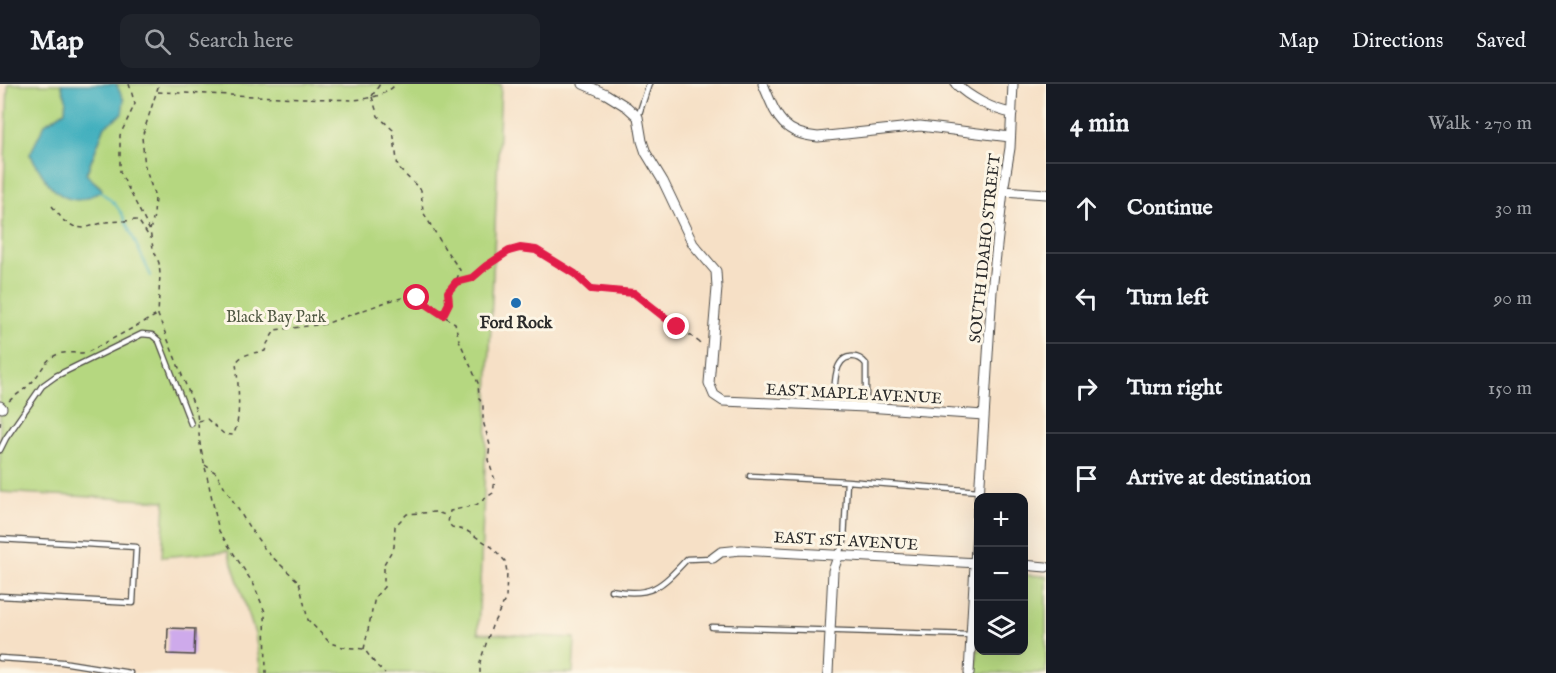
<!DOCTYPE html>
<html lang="en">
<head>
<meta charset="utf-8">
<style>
	body { margin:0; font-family:"IM FELL English",serif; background:#20242c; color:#f1f3f6 }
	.controls { position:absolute; right:18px; bottom:18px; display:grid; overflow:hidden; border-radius:12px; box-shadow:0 6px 24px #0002 }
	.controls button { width:54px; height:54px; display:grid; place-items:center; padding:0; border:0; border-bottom:2px solid #363941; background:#171b24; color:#f1f3f6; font:30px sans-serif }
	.stop { position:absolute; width:18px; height:18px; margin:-14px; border:4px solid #e11d48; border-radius:50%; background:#fff }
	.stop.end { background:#e11d48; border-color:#fff; box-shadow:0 2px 6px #0008 }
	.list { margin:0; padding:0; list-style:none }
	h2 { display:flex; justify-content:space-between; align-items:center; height:78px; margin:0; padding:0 24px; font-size:26px }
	h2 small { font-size:20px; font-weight:400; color:#9ea1a6 }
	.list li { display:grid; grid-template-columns:39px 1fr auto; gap:18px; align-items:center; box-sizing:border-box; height:90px; padding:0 24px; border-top:2px solid #363941 }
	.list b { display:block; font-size:22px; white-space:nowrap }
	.list em { font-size:20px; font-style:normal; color:#9ea1a6 }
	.icon { flex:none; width:33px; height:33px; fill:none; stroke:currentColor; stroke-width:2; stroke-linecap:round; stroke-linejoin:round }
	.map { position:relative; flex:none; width:1046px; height:589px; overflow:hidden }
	header { display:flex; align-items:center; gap:36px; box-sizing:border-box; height:84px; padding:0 30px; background:#171b24; border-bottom:2px solid #363941 }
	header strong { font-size:28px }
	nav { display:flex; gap:33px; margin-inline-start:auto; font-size:21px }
	.search { width:420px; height:54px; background:#20242c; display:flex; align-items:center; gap:15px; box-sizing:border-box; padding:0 21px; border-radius:12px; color:#9ea1a6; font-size:22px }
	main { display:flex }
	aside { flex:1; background:#171b24 }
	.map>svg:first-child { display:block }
</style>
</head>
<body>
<header>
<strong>Map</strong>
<div class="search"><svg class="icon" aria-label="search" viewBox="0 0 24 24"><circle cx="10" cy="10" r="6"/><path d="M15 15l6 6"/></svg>Search here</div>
<nav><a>Map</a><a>Directions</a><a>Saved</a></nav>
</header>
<main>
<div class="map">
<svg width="1046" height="589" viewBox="0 0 1046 589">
	<rect width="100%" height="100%" fill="#fcf5e5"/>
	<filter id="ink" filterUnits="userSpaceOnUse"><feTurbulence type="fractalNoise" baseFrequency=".0167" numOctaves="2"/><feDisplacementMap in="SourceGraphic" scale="12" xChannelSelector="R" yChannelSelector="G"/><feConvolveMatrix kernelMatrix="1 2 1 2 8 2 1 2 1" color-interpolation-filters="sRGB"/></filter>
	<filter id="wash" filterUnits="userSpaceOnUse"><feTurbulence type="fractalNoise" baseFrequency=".008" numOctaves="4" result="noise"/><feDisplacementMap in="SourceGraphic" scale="24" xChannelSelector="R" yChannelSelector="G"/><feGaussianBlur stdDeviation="1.35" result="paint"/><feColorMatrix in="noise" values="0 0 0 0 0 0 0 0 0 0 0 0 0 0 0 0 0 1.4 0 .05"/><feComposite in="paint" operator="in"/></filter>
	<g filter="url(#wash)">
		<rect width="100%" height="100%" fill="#f6e0c6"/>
		<path fill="#b5d780" stroke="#708156" stroke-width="1.5" d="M8 0H61L66 14 65 27 45 40 30 71 101 103 86 91 105 42 118 2 116 0H501L478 549 575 554 573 589H261L255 550 228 467 162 473 165 417 0 408V206Z
			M1024 491 1046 492V589H976L978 549V566H1023Z"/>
		<path fill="#41afbe" stroke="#366d74" stroke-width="1.5" d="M61 0H116L124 16 122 30 105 42 86 90 102 105 101 108C94 110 85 116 78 116 53 116 41 88 30 70L45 40 65 27 66 14Z"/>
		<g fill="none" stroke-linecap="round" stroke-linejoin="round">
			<path stroke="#41afbe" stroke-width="2" d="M101 108 115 120 122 130 151 192"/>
		</g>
		<g id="blocks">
			<path fill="#ceaaeb" d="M168 544 195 545 194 571 167 570Z"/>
		</g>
	</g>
	<g filter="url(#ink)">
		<use href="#blocks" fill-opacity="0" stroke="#494642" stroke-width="1.5"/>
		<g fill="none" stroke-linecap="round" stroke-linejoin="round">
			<defs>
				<path id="service" d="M638 33 649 0
					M834 321C835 308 832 275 850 273 857 272 862 275 866 280V323
					M0 366 6 354 42 302 56 292 142 250 152 251 159 257 191 340
					M750 392 847 397 979 407
					M0 455 136 463 133 519 0 512
					M839 470 844 457 847 397
					M611 506C651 514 661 503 687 475L713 474
					M712 543 971 551
					M0 574 62 578 130 589"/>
				<path id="minor" d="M583 0 606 10 627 23 638 33 642 57 646 69 663 97 693 160 716 187 717 204 709 299 714 311 723 317 866 323 984 331
					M763 0C776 30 780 50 818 53L920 42 1010 53
					M956 0C969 13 993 26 1012 29
					M1003 107 1046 110
					M0 322 2 324
					M979 414 992 207 1003 107 1010 64 1013 0
					M713 474 721 468 741 466 978 479
					M1023 481 1046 483
					M828 589 833 487 839 470
					M969 589 978 426"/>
			</defs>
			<use href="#service" stroke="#494642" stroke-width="7"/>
			<use href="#minor" stroke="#494642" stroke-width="11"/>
			<path stroke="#494642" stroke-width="1.5" stroke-dasharray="4.5 4.5" stroke-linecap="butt" d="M129 0 135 20 120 51V88L150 147 153 164 159 179 160 190 158 231 197 329 200 360 219 447 254 501 265 528 266 589
				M158 8 352 16C368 15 385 12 396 0
				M372 12 380 0
				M372 13 378 32 393 46 398 84 421 106 423 128 445 165 460 186 456 198 448 208 449 219 443 230
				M52 122 64 137 75 143 84 144 106 138 138 136 150 154
				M150 146 154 132 155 113 145 83 142 53 159 0
				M456 198 472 194 486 182 509 167 520 164 536 166 575 190 591 205 634 209 703 261
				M9 317C16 311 24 306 31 299 40 291 44 276 56 271 65 266 78 271 88 268L157 231
				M198 337 207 335 224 350 233 351C242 337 238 296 236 279 242 269 255 269 265 267L267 260 275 246 325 240 389 217 411 212 455 239 459 256 478 299 479 314 483 322V337L490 361 488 376 495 396 493 409 476 421 450 427 448 439 452 443 467 447 492 463 505 477 507 488 506 514 492 542 480 578V589
				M0 342 1 334
				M205 381 216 389 249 443 267 468 299 498 308 536 330 559 343 563 364 565 377 582 385 589
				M364 565 375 513 384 503V480L394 463 395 442 407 430 436 428 448 432"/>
			<use href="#service" stroke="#fff" stroke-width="4.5"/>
			<use href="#minor" stroke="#fff" stroke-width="9"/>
		</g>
	</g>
	<g fill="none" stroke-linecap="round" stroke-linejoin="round" filter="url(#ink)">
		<path stroke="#e11d48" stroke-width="8" d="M417 214 443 231 449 219 448 208 456 198 472 194 486 182 509 167 520 164 536 166 575 190 591 205 634 209 677 243"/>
	</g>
	<circle fill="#1f6fb2" stroke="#fcf5e5" stroke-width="2" cx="516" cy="219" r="6"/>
	<g text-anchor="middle" stroke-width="6" stroke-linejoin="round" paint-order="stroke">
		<g font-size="16" fill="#2b2b2b" stroke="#fcf5e5">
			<text transform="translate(984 164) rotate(-84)" y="6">SOUTH IDAHO STREET</text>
			<text transform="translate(854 309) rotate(3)" y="6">EAST MAPLE AVENUE</text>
			<text transform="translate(846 456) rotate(3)" y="6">EAST 1ST AVENUE</text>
		</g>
		<g font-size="16" fill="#4e5640" stroke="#fcf5e5">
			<text x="276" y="238">Black Bay Park</text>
		</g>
		<g font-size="16" font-weight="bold" fill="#2b2b2b" stroke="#fcf5e5">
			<text x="516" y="244">Ford Rock</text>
		</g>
	</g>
</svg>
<div class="controls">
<button>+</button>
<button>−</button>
<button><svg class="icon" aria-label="layers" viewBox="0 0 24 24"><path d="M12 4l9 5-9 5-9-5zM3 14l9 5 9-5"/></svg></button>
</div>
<div class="stop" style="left:417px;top:214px"></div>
<div class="stop end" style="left:677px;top:243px"></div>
</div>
<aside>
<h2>4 min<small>Walk · 270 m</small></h2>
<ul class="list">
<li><svg class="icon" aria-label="ahead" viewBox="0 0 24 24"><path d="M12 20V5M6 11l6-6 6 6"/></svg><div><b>Continue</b></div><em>30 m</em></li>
<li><svg class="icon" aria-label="left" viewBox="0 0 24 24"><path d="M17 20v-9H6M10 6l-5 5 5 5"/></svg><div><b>Turn left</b></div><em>90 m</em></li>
<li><svg class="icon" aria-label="right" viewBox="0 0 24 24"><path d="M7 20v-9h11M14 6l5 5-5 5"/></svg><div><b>Turn right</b></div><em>150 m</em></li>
<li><svg class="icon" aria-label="arrive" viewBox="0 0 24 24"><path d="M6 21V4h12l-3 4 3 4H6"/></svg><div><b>Arrive at destination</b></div></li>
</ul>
</aside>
</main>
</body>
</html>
